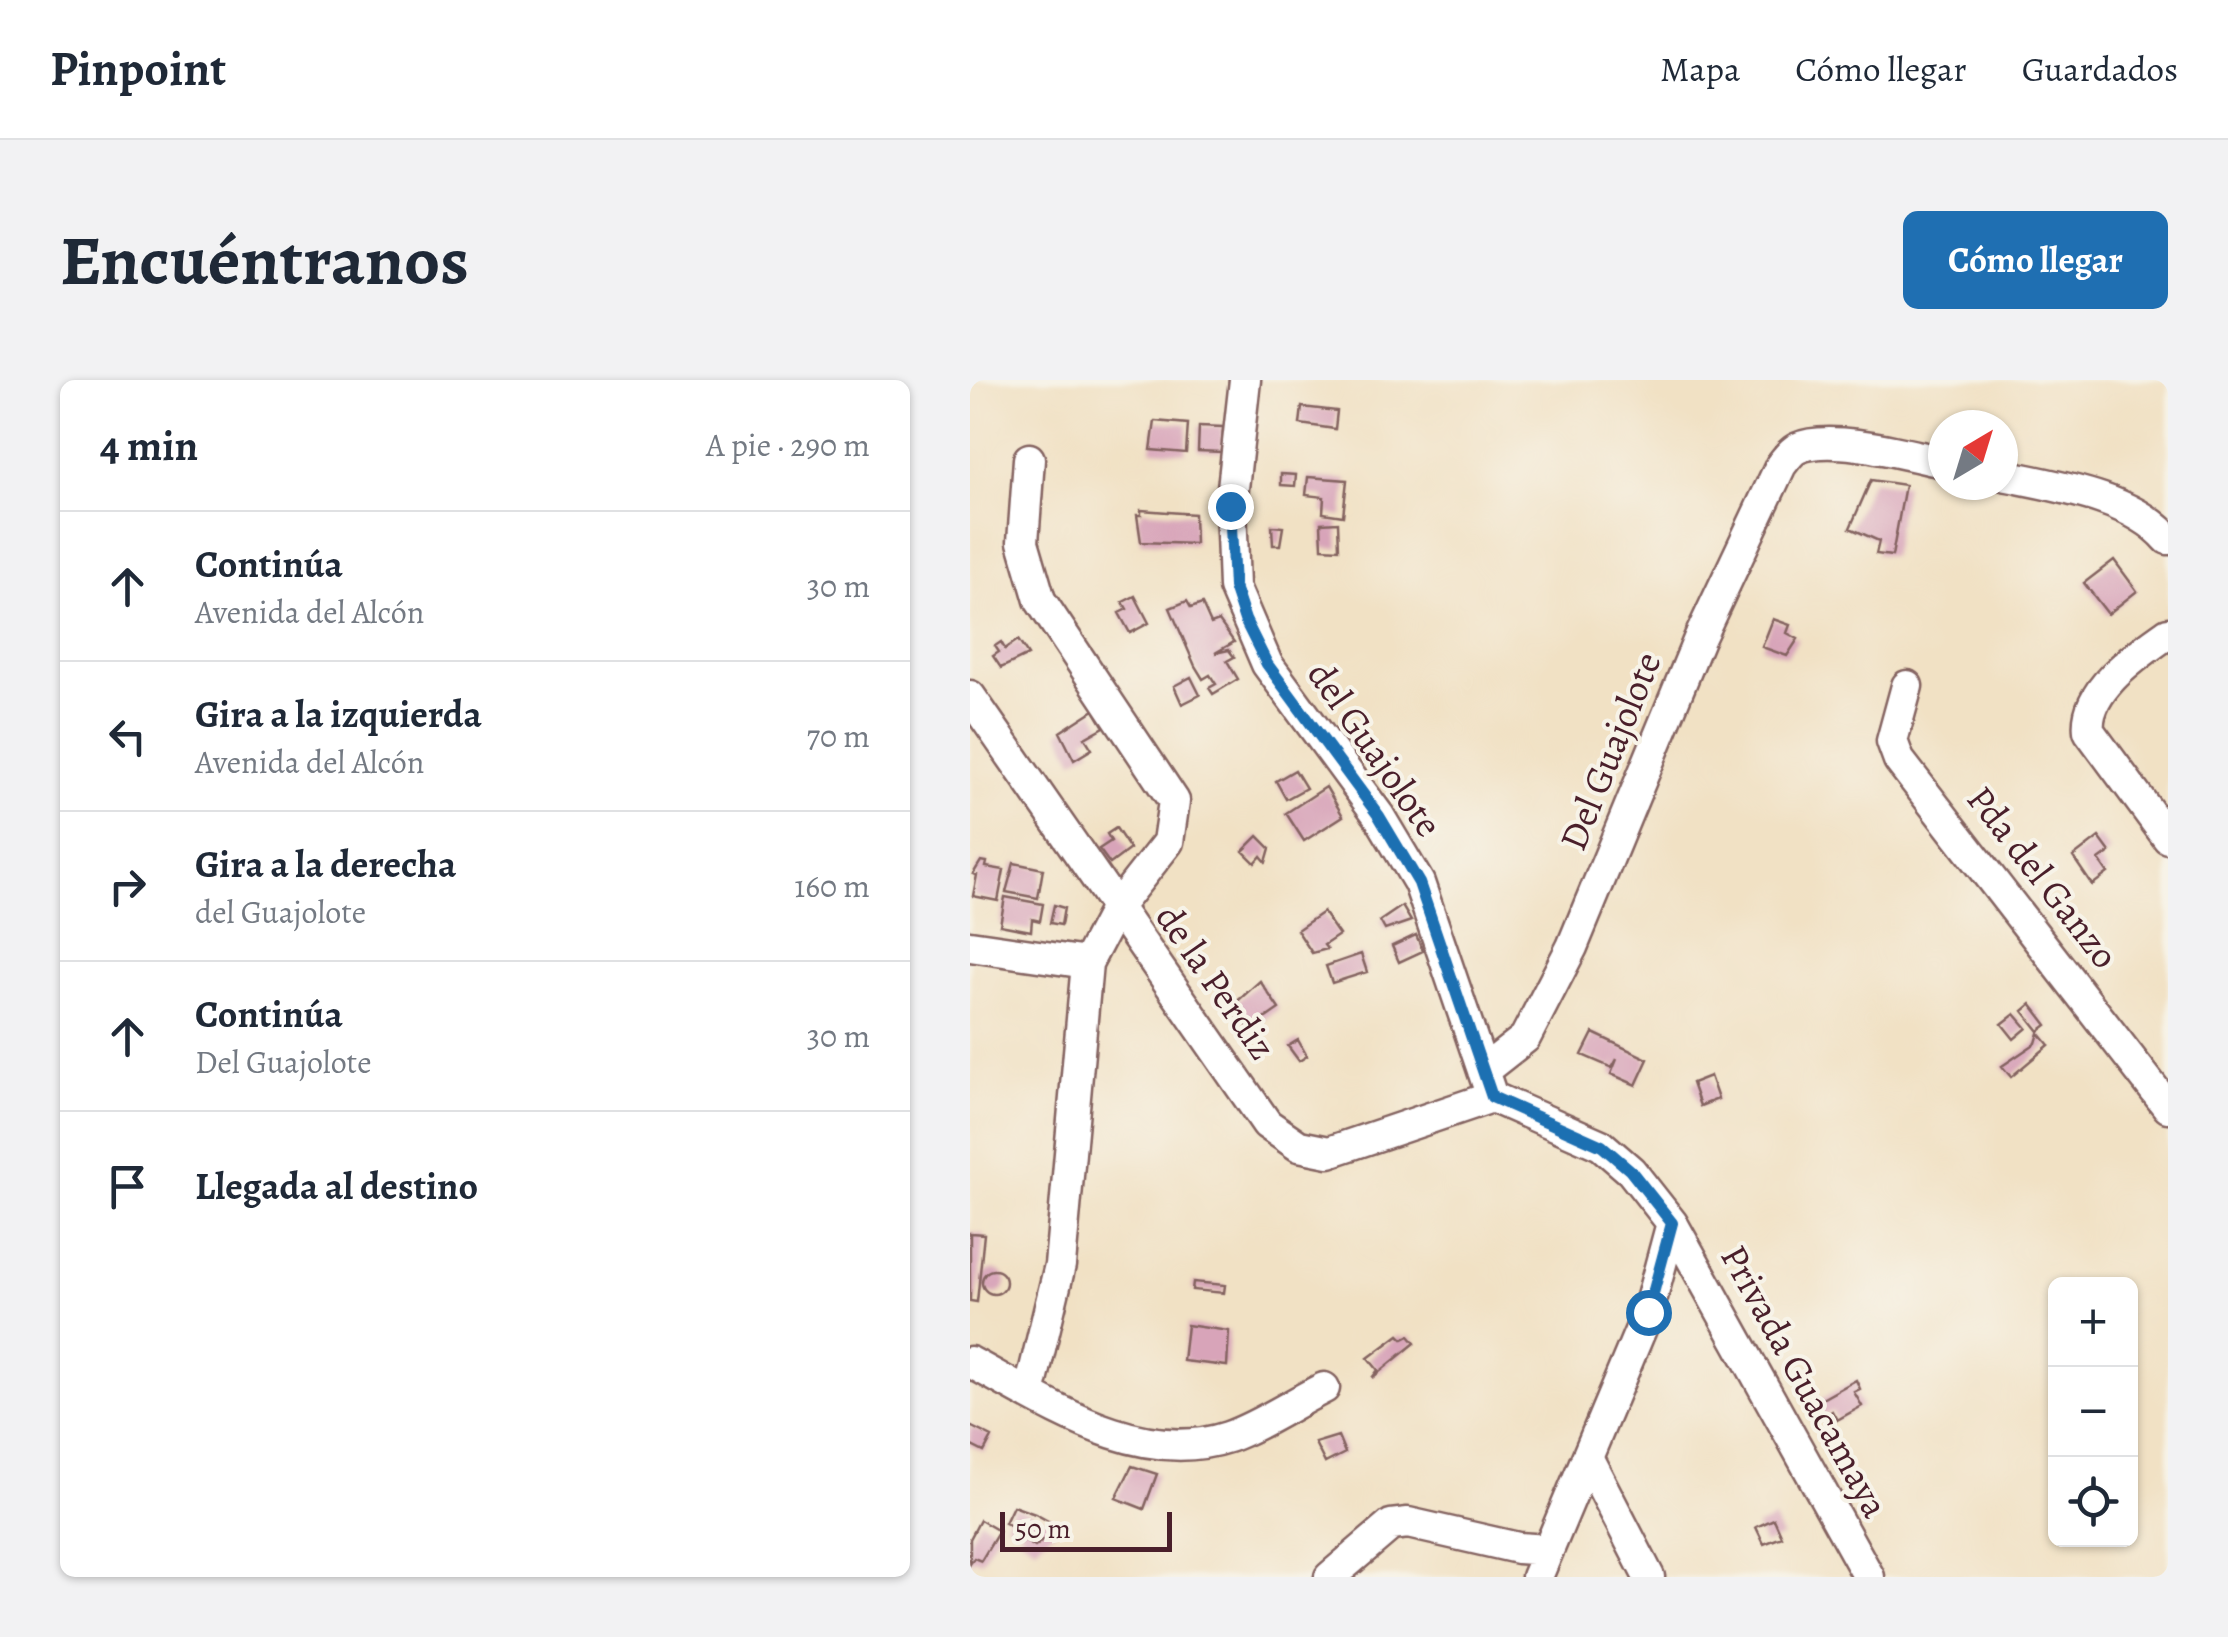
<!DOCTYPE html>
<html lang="es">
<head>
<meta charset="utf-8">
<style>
	body { margin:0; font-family:Alegreya,serif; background:#f2f2f3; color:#1f2937 }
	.controls { position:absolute; right:30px; bottom:30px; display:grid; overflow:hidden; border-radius:15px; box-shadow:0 2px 8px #0004 }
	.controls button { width:90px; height:90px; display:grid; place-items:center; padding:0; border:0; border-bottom:2px solid #e0e1e3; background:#fff; color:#1f2937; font:50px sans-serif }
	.compass { position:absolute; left:958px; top:30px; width:90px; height:90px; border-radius:50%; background:#fff; box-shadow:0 2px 8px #0004; rotate:38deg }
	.scale { position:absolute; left:30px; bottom:25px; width:172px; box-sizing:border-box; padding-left:10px; border:5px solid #4a1f2b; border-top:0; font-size:28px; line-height:35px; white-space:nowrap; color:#4a1f2b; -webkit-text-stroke:8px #f7f3e8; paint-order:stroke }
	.stop { position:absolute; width:30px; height:30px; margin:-22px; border:8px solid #1f6fb2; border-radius:50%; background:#fff }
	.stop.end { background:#1f6fb2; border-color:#fff; box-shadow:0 2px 10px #0008 }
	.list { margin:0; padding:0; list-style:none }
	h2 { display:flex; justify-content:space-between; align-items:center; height:130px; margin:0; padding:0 40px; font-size:42px }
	h2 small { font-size:32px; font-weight:400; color:#747a83 }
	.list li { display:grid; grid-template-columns:65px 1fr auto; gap:30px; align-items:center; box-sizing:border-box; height:150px; padding:0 40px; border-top:2px solid #e0e1e3 }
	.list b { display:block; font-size:38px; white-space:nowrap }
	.list p { margin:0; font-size:32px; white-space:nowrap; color:#747a83 }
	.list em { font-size:32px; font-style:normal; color:#747a83 }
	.icon { flex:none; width:55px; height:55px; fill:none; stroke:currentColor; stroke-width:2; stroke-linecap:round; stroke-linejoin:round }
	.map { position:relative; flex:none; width:1198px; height:1197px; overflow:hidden; border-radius:15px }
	header { display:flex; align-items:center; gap:60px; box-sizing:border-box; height:140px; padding:0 50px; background:#fff; border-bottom:2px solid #e0e1e3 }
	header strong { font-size:48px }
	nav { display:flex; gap:55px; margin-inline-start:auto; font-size:35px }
	.intro { display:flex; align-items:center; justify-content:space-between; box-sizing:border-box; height:240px; padding:0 60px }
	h1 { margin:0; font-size:70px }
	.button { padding:25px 45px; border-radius:15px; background:#1f6fb2; color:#fff; font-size:35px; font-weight:700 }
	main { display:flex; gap:60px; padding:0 60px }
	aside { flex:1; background:#fff; border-radius:15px; box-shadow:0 2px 8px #0004 }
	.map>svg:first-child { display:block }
</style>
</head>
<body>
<header>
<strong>Pinpoint</strong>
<nav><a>Mapa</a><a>Cómo llegar</a><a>Guardados</a></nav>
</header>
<div class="intro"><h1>Encuéntranos</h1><a class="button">Cómo llegar</a></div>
<main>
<aside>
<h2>4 min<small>A pie · 290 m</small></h2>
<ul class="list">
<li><svg class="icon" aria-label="ahead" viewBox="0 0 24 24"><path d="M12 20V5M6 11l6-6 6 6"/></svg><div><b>Continúa</b><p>Avenida del Alcón</p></div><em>30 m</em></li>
<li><svg class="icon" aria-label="left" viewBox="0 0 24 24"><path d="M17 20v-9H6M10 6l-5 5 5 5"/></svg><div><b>Gira a la izquierda</b><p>Avenida del Alcón</p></div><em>70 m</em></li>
<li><svg class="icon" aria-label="right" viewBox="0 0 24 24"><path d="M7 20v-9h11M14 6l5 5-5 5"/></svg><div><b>Gira a la derecha</b><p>del Guajolote</p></div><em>160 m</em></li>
<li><svg class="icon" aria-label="ahead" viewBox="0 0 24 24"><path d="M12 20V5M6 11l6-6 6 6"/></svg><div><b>Continúa</b><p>Del Guajolote</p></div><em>30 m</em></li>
<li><svg class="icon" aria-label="arrive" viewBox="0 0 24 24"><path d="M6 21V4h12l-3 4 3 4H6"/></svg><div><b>Llegada al destino</b></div></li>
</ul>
</aside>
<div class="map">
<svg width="1198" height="1197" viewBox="0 0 1198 1197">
	<rect width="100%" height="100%" fill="#f7f3e8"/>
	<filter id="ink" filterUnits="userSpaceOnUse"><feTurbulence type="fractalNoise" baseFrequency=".01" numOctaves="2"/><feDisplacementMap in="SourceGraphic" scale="20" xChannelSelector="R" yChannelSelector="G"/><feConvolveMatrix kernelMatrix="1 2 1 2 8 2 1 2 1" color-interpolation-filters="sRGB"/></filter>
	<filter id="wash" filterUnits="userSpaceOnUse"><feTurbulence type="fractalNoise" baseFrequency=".0048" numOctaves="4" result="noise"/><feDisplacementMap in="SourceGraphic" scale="40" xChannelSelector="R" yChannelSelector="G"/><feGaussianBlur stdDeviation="2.25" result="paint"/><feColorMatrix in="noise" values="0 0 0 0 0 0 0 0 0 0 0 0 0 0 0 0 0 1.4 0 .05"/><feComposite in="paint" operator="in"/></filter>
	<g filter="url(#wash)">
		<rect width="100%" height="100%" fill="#f1e1c4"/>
		<g id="blocks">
			<path fill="#d8a4b9" d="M332 27 367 31 365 49 330 44Z
				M185 41 218 44 216 73 181 70Z
				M229 46 253 47 252 72 228 71Z
				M311 94 326 95 325 106 311 105Z
				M338 97 377 100 373 136 353 133 354 117 336 115Z
				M901 100 935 105 922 176 906 174 909 161 880 148Z
				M171 130 224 134 225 164 171 162 167 135H171Z
				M368 142 369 169 352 168 351 143Z
				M302 146 313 147 310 165H303Z
				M1144 180 1167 211 1138 234 1114 203Z
				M165 216 179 243 160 253 149 233 157 229 153 222Z
				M217 221 221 228 232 224 241 244 249 241 264 262 245 273 259 270 264 277 257 281 268 299 243 314 239 308 246 304 240 295 233 299 225 286 200 228Z
				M803 239 820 245 817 253 828 259 817 276 792 267Z
				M48 260 58 275 31 288 23 276 29 272 25 266 31 262 35 269Z
				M221 297 230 315 212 324 204 306Z
				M124 330 134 347 115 358 122 369 104 380 90 352Z
				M325 390 336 408 316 419 306 401Z
				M356 407 373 436 334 461 316 433Z
				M146 448 160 469 140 484 129 469 141 461 137 454Z
				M288 456 300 468 296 482 291 476 285 483 273 471Z
				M1129 457 1140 472 1129 480 1138 493 1122 505 1103 477Z
				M11 481 17 482 16 487 34 490 28 521 3 516 7 495 3 494Z
				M44 483 73 489 68 518 36 512Z
				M35 517 73 524 70 541 62 539 61 551 30 545Z
				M84 525 94 528 91 545 80 543Z
				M432 526 441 541 415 550 410 541Z
				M353 532 369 555 354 565 357 569 342 573 327 550Z
				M446 555 453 571 429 582 422 566Z
				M391 574 397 592 362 603 356 586Z
				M290 601 309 629 280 649 272 638 276 635 269 636 262 626Z
				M1061 624 1077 645 1069 651 1053 631Z
				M1045 634 1057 648 1044 659 1032 644Z
				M623 653 678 679 666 705 641 694 647 679 642 688 612 675Z
				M1069 653 1079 665 1041 697 1032 686 1066 663Z
				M328 660 337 676 329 681 318 666Z
				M740 696 748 719 730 726 722 703Z
				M0 853 14 854 7 922 0 921Z
				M12 902a12 12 0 1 1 24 0a12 12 0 1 1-24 0Z
				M223 902 255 905 254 913 222 910Z
				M217 945 259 951 257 986 213 981Z
				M429 955 433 959 439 956 445 963 402 998 408 990 398 978Z
				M886 1000 890 1009 884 1012 892 1026 867 1040 862 1031 852 1038 845 1023Z
				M0 1046 22 1057 14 1072 0 1065Z
				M368 1056 375 1073 355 1083 345 1063Z
				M162 1086 187 1094 174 1129 146 1118Z
				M43 1126 65 1134 89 1147 65 1167 49 1157 52 1151 35 1143Z
				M804 1139 812 1157 794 1164 786 1147Z
				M10 1140 29 1151 11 1181 4 1178 0 1184V1159Z"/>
		</g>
	</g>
	<g filter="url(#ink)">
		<use href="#blocks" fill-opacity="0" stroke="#846361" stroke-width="2.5"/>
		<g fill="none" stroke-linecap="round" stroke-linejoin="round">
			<defs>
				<path id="minor" d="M275 0 261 126 264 207 297 284 409 436 449 503 522 717
					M1033 95C1085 106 1162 117 1198 159
					M1198 253C1167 275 1114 310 1119 351L1198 458
					M937 306 922 361 929 380 1198 727
					M0 316 297 744 329 766 359 772 522 717
					M0 566 117 583
					M513 691 555 658 602 567 729 259 811 85C816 79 821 71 828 68 860 53 939 75 973 82
					M522 717 631 765 661 791 702 843 899 1197
					M0 982C77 1023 168 1087 258 1057 290 1046 323 1023 354 1008
					M59 1014 90 885 117 583 146 528 198 462 204 421 70 220 53 162 59 79
					M618 1079 679 1197
					M360 1197 421 1145 438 1143 548 1168 578 1170
					M567 1197 678 932 702 843"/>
			</defs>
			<use href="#minor" stroke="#846361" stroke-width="35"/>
			<use href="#minor" stroke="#fff" stroke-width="30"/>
		</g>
	</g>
	<g fill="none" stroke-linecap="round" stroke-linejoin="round" filter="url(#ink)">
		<path stroke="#1f6fb2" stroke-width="12" d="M260 126 264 207 275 240 297 284 409 436 449 503 522 717 632 766 660 790 702 843 678 932"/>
	</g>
	<g text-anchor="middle" stroke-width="8" stroke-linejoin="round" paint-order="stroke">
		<g font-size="38" fill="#4a1f2b" stroke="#f7f3e8">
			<text transform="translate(405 369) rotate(55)" y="13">del Guajolote</text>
			<text transform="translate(640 371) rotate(-68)" y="13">Del Guajolote</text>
			<text transform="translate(1073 497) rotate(52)" y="13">Pda del Ganzo</text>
			<text transform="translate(246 602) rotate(55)" y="13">de la Perdiz</text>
			<text transform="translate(835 1001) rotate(61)" y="13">Privada Guacamaya</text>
		</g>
	</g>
</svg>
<div class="controls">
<button>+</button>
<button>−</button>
<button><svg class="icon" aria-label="locate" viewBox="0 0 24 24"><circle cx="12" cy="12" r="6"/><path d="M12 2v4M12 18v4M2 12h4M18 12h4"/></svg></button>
</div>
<svg class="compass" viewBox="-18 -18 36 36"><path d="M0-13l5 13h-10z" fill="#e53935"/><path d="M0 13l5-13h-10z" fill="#747a83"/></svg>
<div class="scale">50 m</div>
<div class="stop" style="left:678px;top:932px"></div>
<div class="stop end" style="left:260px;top:126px"></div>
</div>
</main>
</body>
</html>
